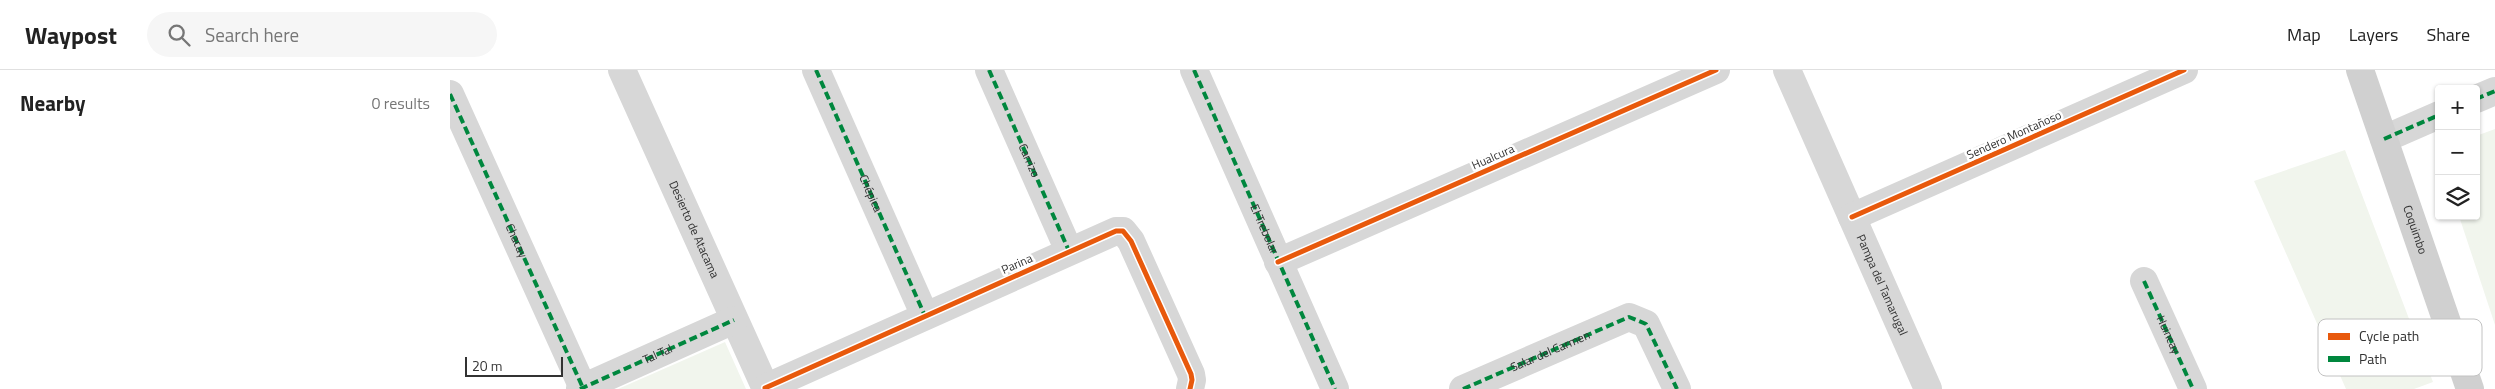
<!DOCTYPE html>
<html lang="en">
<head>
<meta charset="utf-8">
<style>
	body { margin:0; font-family:"Titillium Web",sans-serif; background:#f6f6f6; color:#222 }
	.controls { position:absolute; right:15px; top:15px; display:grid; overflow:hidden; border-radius:5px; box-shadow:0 1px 4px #0004 }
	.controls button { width:45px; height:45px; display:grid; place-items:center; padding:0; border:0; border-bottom:1px solid #e0e0e0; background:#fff; color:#222; font:25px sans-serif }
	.scale { position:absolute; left:15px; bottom:12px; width:98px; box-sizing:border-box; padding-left:5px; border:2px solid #333; border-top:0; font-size:14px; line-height:18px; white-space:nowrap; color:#333; -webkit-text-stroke:4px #fff; paint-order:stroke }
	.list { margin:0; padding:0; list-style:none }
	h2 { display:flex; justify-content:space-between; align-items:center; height:65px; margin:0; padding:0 20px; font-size:21px }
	h2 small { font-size:16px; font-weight:400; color:#767676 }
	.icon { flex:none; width:28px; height:28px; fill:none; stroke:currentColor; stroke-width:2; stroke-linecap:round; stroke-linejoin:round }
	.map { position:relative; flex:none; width:2045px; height:319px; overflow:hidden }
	header { display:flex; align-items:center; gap:30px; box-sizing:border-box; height:70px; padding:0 25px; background:#fff; border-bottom:1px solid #e0e0e0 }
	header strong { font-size:24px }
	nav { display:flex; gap:28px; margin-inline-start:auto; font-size:18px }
	.search { width:350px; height:45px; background:#f6f6f6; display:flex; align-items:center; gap:12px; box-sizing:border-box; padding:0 18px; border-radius:28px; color:#767676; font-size:19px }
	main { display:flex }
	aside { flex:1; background:#fff }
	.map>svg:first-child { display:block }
</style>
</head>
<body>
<header>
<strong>Waypost</strong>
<div class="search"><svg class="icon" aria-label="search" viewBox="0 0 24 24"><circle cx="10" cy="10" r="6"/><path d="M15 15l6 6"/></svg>Search here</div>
<nav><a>Map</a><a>Layers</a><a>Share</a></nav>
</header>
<main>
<aside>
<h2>Nearby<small>0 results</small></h2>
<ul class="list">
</ul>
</aside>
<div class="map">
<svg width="2045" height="319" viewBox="0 0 2045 319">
	<rect width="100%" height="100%" fill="#fff"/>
	<path fill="#f1f5ed" d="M2045 59V255L2009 146H2026V66Z
		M1895 80 1983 312 1964 319H1896L1804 111Z
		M275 272 296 319H168Z"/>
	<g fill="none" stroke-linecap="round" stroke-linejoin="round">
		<g stroke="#d7d7d7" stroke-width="28">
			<path id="s1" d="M172 0 316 319"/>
			<path id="s2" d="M366 0 475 246"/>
			<path id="s3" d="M539 0 619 181"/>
			<path id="s4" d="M744 0 885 319"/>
			<path id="s5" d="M1337 0 1478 319"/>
			<path d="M0 24 133 318"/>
			<path d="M2026 29 2045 21"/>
			<path d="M1934 69 1989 45"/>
			<path d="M1402 147 1734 0"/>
			<path d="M828 192 1266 0"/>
			<path d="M1694 211 1743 319"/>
			<path d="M315 318 666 161H673L681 171 741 304 742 310 740 319"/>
			<path d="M130 319 284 250"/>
			<path d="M1013 319 1179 247 1196 254 1227 319"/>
		</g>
		<path stroke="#d0d0d0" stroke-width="28" id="s6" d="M1910 0 2020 319"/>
		<g stroke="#00873e" stroke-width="4" stroke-dasharray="8 4" stroke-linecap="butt">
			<path d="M366 0 475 246"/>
			<path d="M539 0 619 181"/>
			<path d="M744 0 885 319"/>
			<path id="s7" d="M0 24 133 318"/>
			<path d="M2026 29 2045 21"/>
			<path d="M1934 69 1989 45"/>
			<path id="s8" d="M1694 211 1743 319"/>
			<path id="s9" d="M130 319 284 250"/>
			<path id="s10" d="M1013 319 1179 247 1196 254 1227 319"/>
		</g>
		<defs>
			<path id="cycleway" d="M1402 147 1734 0
				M828 192 1266 0
				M315 318 666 161H673L681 171 741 304 742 310 740 319"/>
		</defs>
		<use href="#cycleway" stroke="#fff" stroke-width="8"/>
		<use href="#cycleway" stroke="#e8590c" stroke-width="5"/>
	</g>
	<g text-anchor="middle" stroke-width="5" stroke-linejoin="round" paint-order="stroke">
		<g font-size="12" fill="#333" stroke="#fff">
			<text transform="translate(1564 65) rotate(-24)" y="4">Sendero Montañoso</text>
			<text transform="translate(1043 87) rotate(-24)" y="4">Hualcura</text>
			<text dy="4" stroke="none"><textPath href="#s3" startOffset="99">Carrizo</textPath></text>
			<text dy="4" stroke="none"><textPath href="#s2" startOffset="135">Chépica</textPath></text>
			<text dy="4" stroke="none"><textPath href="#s1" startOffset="175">Desierto de Atacama</textPath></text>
			<text dy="4" stroke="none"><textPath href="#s4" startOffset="174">El Trebolar</textPath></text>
			<text dy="4" stroke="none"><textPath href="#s6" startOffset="169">Coquimbo</textPath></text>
			<text dy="4" stroke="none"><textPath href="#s7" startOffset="161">Chacay</textPath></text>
			<text transform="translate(567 194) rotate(-24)" y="4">Parina</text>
			<text dy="4" stroke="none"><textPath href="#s5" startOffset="235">Pampa del Tamarugal</textPath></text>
			<text dy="4" stroke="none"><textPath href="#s8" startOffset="59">Huincay</textPath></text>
			<text dy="4" stroke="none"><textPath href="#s10" startOffset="95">Salar del Carmen</textPath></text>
			<text dy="4" stroke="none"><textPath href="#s9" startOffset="85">Tal Tal</textPath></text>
		</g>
	</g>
	<rect x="1868" y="249" width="164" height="57" rx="8" fill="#fff" stroke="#c2c2c2" stroke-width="1"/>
	<rect x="1878" y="263" width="22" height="7" fill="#e8590c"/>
	<rect x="1878" y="286" width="22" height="6" fill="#00873e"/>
	<g font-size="14" fill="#333">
		<text x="1909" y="271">Cycle path</text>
		<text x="1909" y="294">Path</text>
	</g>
</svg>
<div class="controls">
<button>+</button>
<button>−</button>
<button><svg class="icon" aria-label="layers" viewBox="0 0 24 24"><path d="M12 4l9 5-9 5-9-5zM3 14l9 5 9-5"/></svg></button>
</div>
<div class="scale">20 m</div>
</div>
</main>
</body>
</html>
